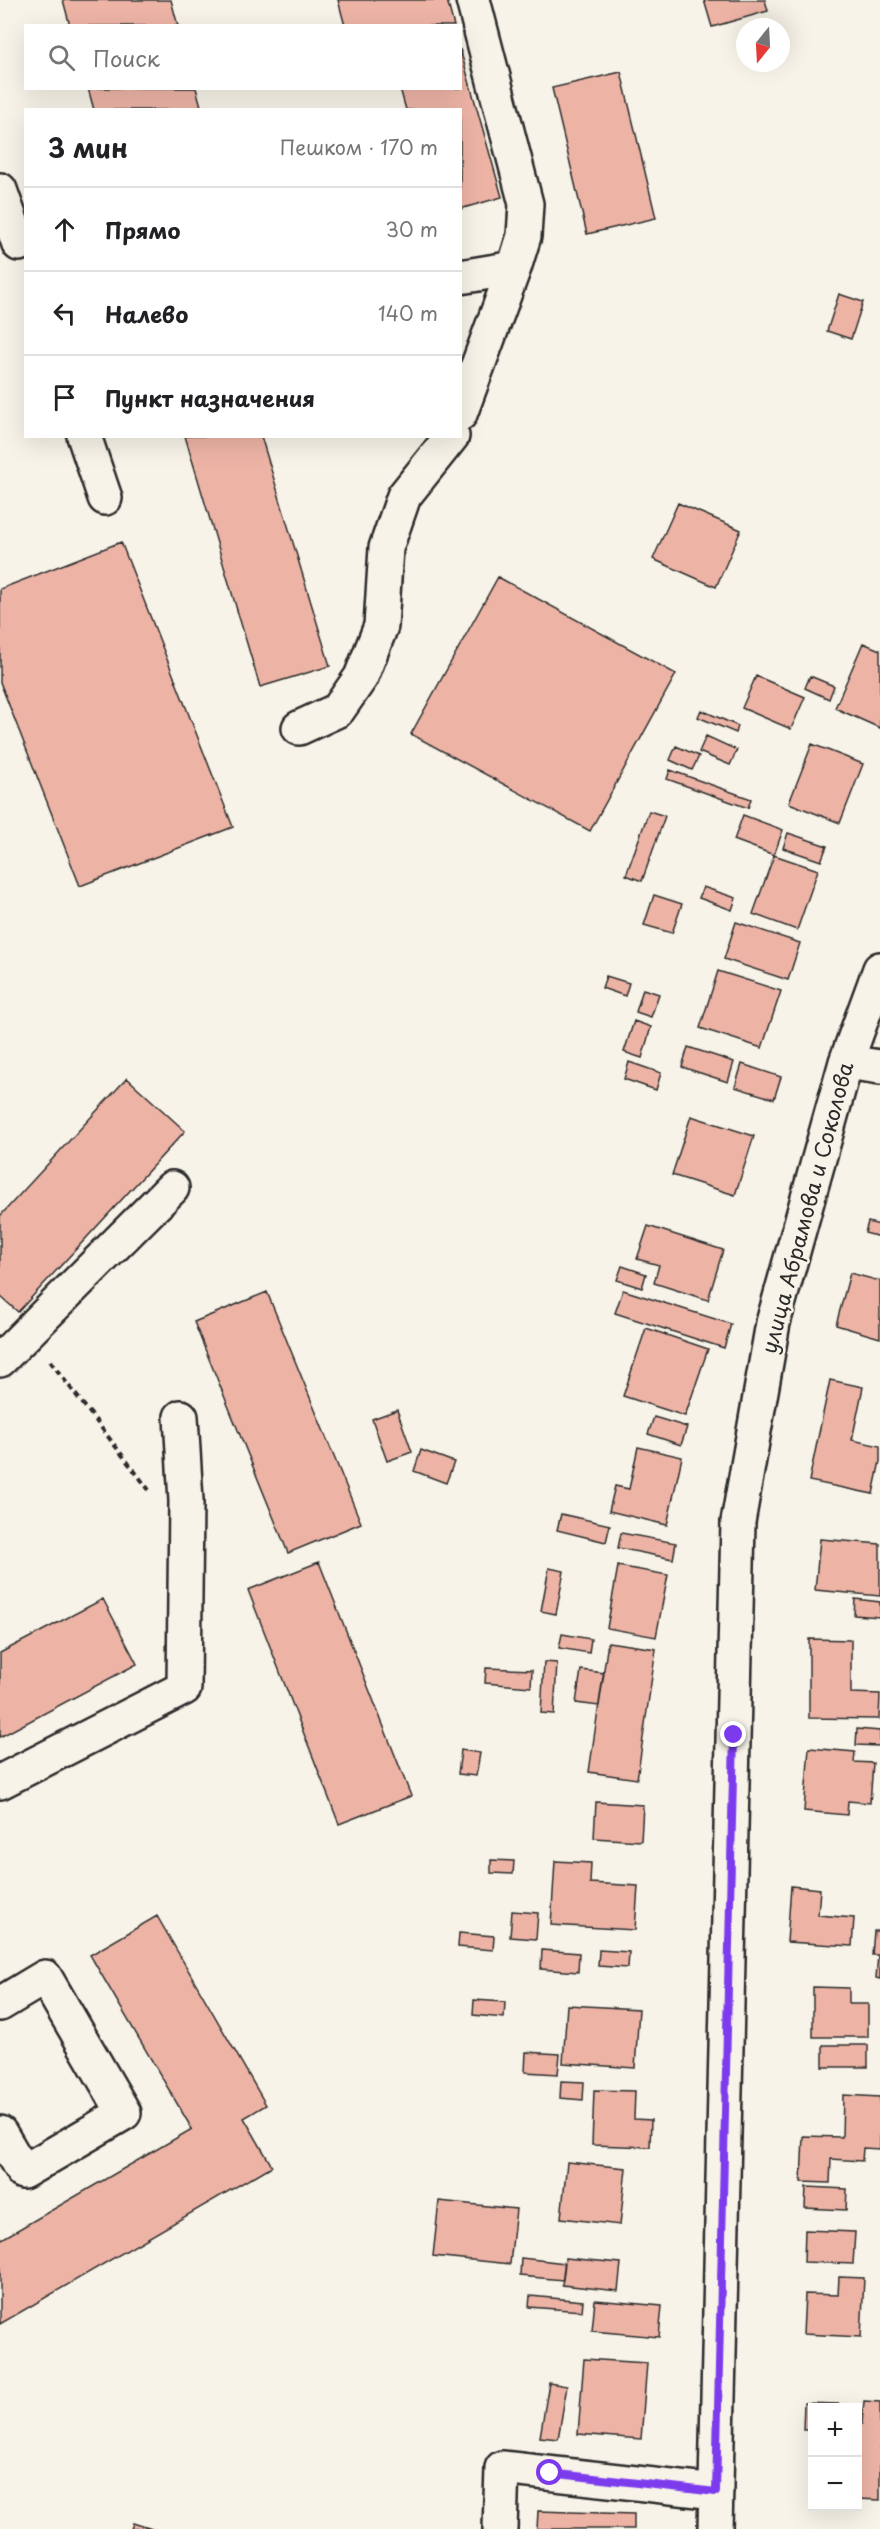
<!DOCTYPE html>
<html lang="ru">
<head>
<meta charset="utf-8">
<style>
	body { margin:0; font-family:"Playpen Sans",sans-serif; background:#f6f6f6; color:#202124 }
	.controls { position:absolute; right:18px; bottom:18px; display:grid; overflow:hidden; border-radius:0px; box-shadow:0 6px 24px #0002 }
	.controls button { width:54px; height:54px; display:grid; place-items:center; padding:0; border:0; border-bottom:2px solid #e0e0e0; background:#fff; color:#202124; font:30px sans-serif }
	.compass { position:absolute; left:736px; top:18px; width:54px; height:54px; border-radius:50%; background:#fff; box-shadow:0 6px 24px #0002; rotate:198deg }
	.stop { position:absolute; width:18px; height:18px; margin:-14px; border:4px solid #7c3aed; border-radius:50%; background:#fff }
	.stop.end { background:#7c3aed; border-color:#fff; box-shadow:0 2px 6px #0008 }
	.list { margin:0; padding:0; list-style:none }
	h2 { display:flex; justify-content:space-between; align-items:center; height:78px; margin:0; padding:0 24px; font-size:26px }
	h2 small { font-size:20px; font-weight:400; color:#757577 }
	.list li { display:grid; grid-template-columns:39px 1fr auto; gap:18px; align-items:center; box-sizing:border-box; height:84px; padding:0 24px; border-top:2px solid #e0e0e0 }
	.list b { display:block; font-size:22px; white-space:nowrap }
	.list em { font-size:20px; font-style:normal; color:#757577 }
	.icon { flex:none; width:33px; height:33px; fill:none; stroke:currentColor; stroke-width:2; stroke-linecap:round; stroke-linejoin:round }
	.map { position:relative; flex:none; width:880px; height:2529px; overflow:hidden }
	.search { position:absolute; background:#fff; box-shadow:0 6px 24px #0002; left:24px; top:24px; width:438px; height:66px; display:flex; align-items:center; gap:15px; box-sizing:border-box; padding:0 21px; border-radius:0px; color:#757577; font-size:22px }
	.panel { position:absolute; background:#fff; box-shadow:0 6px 24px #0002; left:24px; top:108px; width:438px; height:330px; border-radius:0px }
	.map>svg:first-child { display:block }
</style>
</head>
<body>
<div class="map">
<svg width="880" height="2529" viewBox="0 0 880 2529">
	<rect width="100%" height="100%" fill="#f7f3e8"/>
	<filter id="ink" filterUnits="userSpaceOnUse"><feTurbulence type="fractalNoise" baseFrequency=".0167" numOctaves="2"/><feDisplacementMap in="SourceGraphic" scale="12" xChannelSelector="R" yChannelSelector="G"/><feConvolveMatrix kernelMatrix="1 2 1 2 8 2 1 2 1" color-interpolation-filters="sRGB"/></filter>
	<g filter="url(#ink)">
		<path fill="#edb4a6" stroke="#2b2b2b" stroke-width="1.5" d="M63 0H171L178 26H70Z
			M338 0H447L454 26H345Z
			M704 0H765L768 11 712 27Z
			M460 49 502 197 460 209V110H406L400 88H460Z
			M621 72 656 218 587 234 552 88Z
			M88 88H196L202 110H94Z
			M839 294 863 302 851 339 827 331Z
			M185 436H261L330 666 260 687Z
			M678 503 741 530 716 587 653 559Z
			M121 542 233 827 80 886 0 682V589Z
			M498 577 676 674 590 831 411 734Z
			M863 643 880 650V728L835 708Z
			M756 676 805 697 791 729 742 708Z
			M810 676 834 686 829 699 805 688Z
			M701 710 738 726 736 733 698 717Z
			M706 736 737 750 730 765 699 752Z
			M812 744 863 764 840 823 789 803Z
			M676 746 699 756 692 770 670 760Z
			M670 770 751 799 748 808 667 779Z
			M649 811 665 816 642 881 626 875Z
			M743 815 783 830 774 855 734 840Z
			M788 833 827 846 821 861 783 848Z
			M774 855 818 870 797 930 753 914Z
			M703 887 736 898 732 910 699 898Z
			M654 895 682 904 672 933 644 925Z
			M736 922 800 943 788 980 724 959Z
			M718 971 781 991 762 1048 700 1028Z
			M606 976 629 983 625 996 602 988Z
			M643 989 659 994 651 1017 636 1012Z
			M634 1021 651 1027 642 1058 624 1052Z
			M688 1047 734 1062 728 1082 682 1067Z
			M629 1062 661 1073 656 1090 624 1079Z
			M742 1064 781 1077 774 1099 735 1087Z
			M127 1078 185 1131 18 1312 0 1296V1216Z
			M691 1116 754 1136 735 1195 672 1175Z
			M868 1222 880 1225V1237L865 1233Z
			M648 1226 723 1250 708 1300 654 1283 659 1265 637 1259Z
			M622 1266 646 1274 642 1288 617 1280Z
			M850 1273 880 1281V1338L836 1325Z
			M623 1290 731 1324 724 1348 615 1313Z
			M267 1292 361 1523 288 1553 194 1322Z
			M646 1328 708 1349 685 1416 623 1396Z
			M830 1380 863 1387 852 1440 880 1446V1461L873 1494 809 1481Z
			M397 1410 412 1452 387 1461 372 1419Z
			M654 1417 687 1427 681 1445 648 1434Z
			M638 1447 682 1457 667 1525 609 1511 615 1486 629 1489Z
			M421 1450 454 1462 446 1483 414 1471Z
			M561 1514 610 1525 606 1542 557 1530Z
			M621 1533 676 1543 673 1559 618 1548Z
			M820 1539 880 1544V1596L815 1590Z
			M319 1562 411 1796 339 1824 248 1590Z
			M618 1566 668 1575 656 1637 607 1628Z
			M549 1568 564 1571 556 1614 541 1611Z
			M103 1599 137 1664 0 1737V1653Z
			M855 1599 880 1602V1617L854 1615Z
			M562 1634 591 1639 589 1653 559 1648Z
			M809 1639 851 1640V1693L880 1694 879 1719 809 1718Z
			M608 1642 656 1649 637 1779 589 1772Z
			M544 1662 557 1663 554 1714 541 1713Z
			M486 1668 532 1670 531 1687 485 1683Z
			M581 1670 604 1673 599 1706 576 1703Z
			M857 1729 880 1731V1746L856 1745Z
			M809 1748 855 1752 854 1762 873 1763 870 1803 848 1801 847 1815 804 1811Z
			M461 1750 480 1753 476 1776 458 1774Z
			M596 1802 643 1805 641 1841 594 1838Z
			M491 1860 514 1861 513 1874 491 1873Z
			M555 1861 591 1863 590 1883 638 1886 635 1930 551 1925Z
			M791 1886 820 1889 818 1915 854 1918 852 1946 787 1942Z
			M512 1911 538 1913 536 1939 510 1937Z
			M157 1916 266 2105 244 2118 272 2166 0 2324V2236L2 2239 192 2129 90 1955Z
			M874 1931H880V1955H872Z
			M459 1933 494 1936 493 1950 458 1947Z
			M542 1950 579 1953 578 1972 541 1969Z
			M599 1950 629 1952 628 1968 598 1966Z
			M878 1955H880V1979L876 1978Z
			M813 1987 849 1988V2004H868V2037H813Z
			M474 2000 505 2002 504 2018 473 2015Z
			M567 2005 639 2009 635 2068 563 2063Z
			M823 2045H868V2067H823Z
			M526 2052 560 2054 558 2074 525 2072Z
			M561 2081 584 2082 583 2100 560 2098Z
			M594 2090 635 2091 634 2119 651 2120 650 2147 592 2145Z
			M843 2095 880 2097V2149L863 2148 862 2161 831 2159 830 2183 801 2182 803 2136 842 2137Z
			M567 2162 626 2168 620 2225 561 2218Z
			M806 2187 847 2189 846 2210 805 2208Z
			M439 2201 516 2209 510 2264 433 2256Z
			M805 2230 855 2232 853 2264 804 2262Z
			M521 2258 565 2263 563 2280 520 2276Z
			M565 2258 621 2263 618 2291 562 2285Z
			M839 2277 864 2278 861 2337 803 2334 805 2294 838 2295Z
			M530 2296 583 2301 582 2311 529 2307Z
			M595 2300 662 2306 659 2337 592 2331Z
			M584 2359 647 2363 641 2439 578 2434Z
			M549 2383 567 2386 558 2439 540 2437Z
			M864 2401 880 2402V2500L858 2499V2424H862Z
			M804 2403 839 2404V2408H812V2430H803Z
			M538 2511 634 2514V2529H537Z
			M133 2523 152 2529H131Z"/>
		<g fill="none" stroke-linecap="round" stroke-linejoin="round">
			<defs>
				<path id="minor" d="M0 190 19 244
					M460 277 514 268 524 236 526 204 473 0
					M460 414 514 268
					M84 436 105 498
					M299 728 338 710 361 677 381 626 386 548 404 496 452 436
					M846 1062 880 1067
					M0 1360 172 1188
					M0 1782 184 1688 186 1501 181 1417
					M0 2004 45 1977 124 2113 23 2172 0 2133
					M500 2529 502 2468 716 2492
					M715 2529 738 1522 773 1323 846 1062 880 969"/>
			</defs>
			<use href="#minor" stroke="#2b2b2b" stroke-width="38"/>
			<path stroke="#2b2b2b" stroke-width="4" stroke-dasharray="6 4.5" stroke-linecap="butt" d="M50 1361 149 1490"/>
			<use href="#minor" stroke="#f7f3e8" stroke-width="33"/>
		</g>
	</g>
	<g fill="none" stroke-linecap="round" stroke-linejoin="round" filter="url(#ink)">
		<path stroke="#7c3aed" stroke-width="8" d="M550 2473 716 2492 734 1735"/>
	</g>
	<g text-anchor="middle" stroke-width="5" stroke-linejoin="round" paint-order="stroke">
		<g font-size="21" fill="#2b2b2b" stroke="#f7f3e8">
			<text transform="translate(808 1208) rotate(-75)" y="7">улица Абрамова и Соколова</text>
		</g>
	</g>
</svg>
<div class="controls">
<button>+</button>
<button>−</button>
</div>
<svg class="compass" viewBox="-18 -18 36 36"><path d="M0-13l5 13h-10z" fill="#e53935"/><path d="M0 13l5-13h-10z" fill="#757577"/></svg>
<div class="stop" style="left:550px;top:2473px"></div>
<div class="stop end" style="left:734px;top:1735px"></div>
<div class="search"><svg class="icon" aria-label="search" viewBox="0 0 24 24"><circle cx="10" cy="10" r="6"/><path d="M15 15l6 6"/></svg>Поиск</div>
<section class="panel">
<h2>3 мин<small>Пешком · 170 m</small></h2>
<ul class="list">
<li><svg class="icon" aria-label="ahead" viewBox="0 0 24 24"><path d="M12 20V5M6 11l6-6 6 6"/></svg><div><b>Прямо</b></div><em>30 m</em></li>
<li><svg class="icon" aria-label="left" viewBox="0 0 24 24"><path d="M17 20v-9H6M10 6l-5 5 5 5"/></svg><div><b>Налево</b></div><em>140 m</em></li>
<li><svg class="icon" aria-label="arrive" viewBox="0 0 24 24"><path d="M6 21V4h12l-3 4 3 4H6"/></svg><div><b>Пункт назначения</b></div></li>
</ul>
</section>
</div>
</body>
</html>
